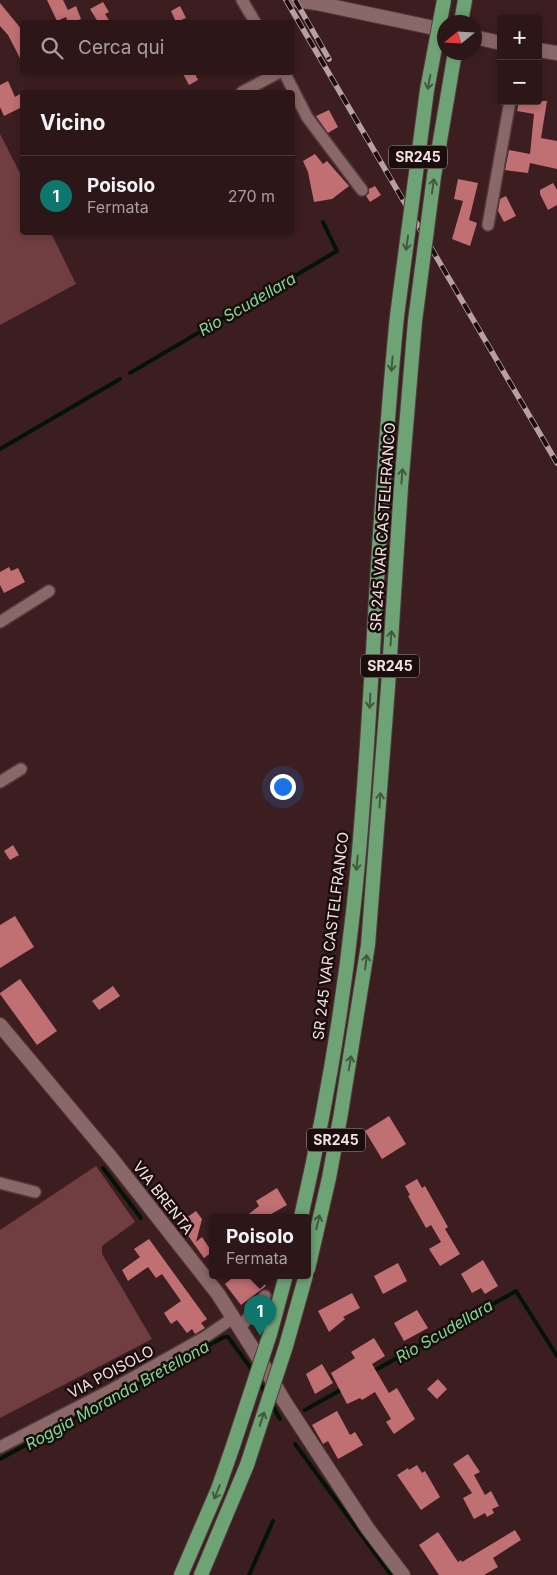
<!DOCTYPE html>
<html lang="it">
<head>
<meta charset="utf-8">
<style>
	body { margin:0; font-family:Inter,sans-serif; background:#351f21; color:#f1f3f6 }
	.controls { position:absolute; right:15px; top:15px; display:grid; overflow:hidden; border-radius:5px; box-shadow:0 2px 8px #0003 }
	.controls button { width:45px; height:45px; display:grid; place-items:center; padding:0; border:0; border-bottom:1px solid #483537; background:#2d1618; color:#f1f3f6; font:25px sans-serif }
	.compass { position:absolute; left:437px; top:15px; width:45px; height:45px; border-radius:50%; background:#2d1618; box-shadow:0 2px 8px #0003; rotate:252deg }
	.you { position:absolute; left:282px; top:786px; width:18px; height:18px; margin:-12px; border:4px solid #fff; border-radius:50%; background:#1a73e8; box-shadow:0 0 0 8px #1a73e833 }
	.badge { display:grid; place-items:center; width:32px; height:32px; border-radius:50%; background:#0f766e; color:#fff; font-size:16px; font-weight:700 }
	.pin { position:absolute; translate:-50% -41px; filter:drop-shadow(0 1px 2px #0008) }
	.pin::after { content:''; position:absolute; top:26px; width:18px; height:15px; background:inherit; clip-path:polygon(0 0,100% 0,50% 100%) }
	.popup { position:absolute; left:209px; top:1214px; width:102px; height:65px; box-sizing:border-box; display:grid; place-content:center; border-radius:5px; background:#2d1618; filter:drop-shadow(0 1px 4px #0005); font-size:16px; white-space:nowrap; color:#a79fa2 }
	.popup b { font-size:19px; color:#f1f3f6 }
	.popup::after { content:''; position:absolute; left:50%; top:100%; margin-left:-10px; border:10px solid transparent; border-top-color:#2d1618 }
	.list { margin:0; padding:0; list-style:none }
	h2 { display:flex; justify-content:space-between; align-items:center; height:65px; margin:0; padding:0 20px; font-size:21px }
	h2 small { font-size:16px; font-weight:400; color:#a79fa2 }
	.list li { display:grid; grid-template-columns:32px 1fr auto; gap:15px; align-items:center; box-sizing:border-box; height:80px; padding:0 20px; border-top:1px solid #483537 }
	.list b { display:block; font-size:19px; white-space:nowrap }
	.list p { margin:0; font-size:16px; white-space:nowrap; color:#a79fa2 }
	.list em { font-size:16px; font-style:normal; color:#a79fa2 }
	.icon { flex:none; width:28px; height:28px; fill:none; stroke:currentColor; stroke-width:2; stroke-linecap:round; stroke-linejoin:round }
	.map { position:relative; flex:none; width:557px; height:1575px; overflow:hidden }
	.search { position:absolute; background:#2d1618; box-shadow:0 2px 8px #0003; left:20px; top:20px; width:275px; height:55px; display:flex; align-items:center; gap:12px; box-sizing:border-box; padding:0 18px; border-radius:5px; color:#a79fa2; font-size:19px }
	.panel { position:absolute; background:#2d1618; box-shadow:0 2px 8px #0003; left:20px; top:90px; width:275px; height:145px; border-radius:5px }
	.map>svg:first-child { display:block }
</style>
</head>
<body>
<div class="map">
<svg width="557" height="1575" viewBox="0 0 557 1575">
	<rect width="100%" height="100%" fill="#3c1e20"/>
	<path fill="#703e40" d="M0 134 22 177V232L51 233 76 284 0 325Z
		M96 1166 135 1222 102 1246V1254L152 1339 0 1418V1230Z"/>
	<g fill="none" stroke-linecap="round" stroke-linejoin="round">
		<path stroke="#021406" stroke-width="4" d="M130 373 337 251 323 222
			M0 449 120 379
			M103 1168 141 1218
			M372 1372 516 1291 557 1356
			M259 1382 267 1395
			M271 1403 280 1419
			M305 1410 344 1388
			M295 1444 391 1575
			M0 1459 224 1337H228L253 1371
			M249 1575 273 1521"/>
	</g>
	<path fill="#c06f73" d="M47 0H63L68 10 76 6 81 19 73 22H68L66 17 57 21Z
		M103 2 109 12 105 14 110 22H98L90 9Z
		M0 3 22 30V62L8 35 0 26Z
		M180 6 186 18 176 22 171 11Z
		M182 72H194L198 80 189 85Z
		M8 81 15 97 22 93V107L4 116 0 107V85Z
		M519 101H547L541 138 557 141V169L530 163 528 173 505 170 509 150 530 154 534 114 517 111Z
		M329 110 338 127 328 133 316 116Z
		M315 154 323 164 327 161 349 186 332 199 314 202 308 172 303 161Z
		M458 179 478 183 469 220 477 223 470 246 452 239 463 201 454 199Z
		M553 183 557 190V205L548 210 540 194V190Z
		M375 186 381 195 370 202 366 196 369 193V189Z
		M506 196 516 216 504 222 498 211 500 199Z
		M9 567 11 571 18 568 25 582 4 593 0 585V572Z
		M13 845 19 855 10 860 4 851Z
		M15 916 34 947 0 968V925Z
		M20 979 57 1031 37 1045 0 994V993Z
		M113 986 120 996 99 1010 92 1001Z
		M389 1116 406 1144 382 1159 365 1131Z
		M417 1179 422 1188 425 1186 448 1227 445 1229 460 1254 440 1266 429 1249 441 1242 431 1225 426 1228 408 1196 410 1195 405 1186Z
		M277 1188 287 1205 266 1217H245L259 1206 256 1201Z
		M196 1211 202 1219 196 1242 202 1237 212 1252 204 1258 179 1223Z
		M149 1239 207 1319 201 1323 205 1328 195 1334 192 1329 187 1333 177 1320 171 1324 164 1313 181 1301 162 1274 156 1278 148 1267 128 1281 122 1270 140 1257 134 1249Z
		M483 1260 498 1286 485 1294 481 1288 472 1293 461 1274Z
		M398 1263 407 1281 383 1294 374 1276Z
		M236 1275H258L266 1286 241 1305 225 1284Z
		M352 1293 360 1308 343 1317 345 1319 329 1332 318 1311Z
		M417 1310 428 1328 404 1341 394 1323Z
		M374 1338 385 1356 372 1364 389 1393 397 1388 415 1419 394 1434 386 1422 391 1419 375 1392 362 1400 360 1398 347 1404 331 1373 355 1358 351 1352Z
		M322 1364 333 1383 315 1394 306 1374Z
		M438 1379 447 1389 437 1399 427 1389Z
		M337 1411 350 1435 355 1432 363 1445 338 1459 328 1441 323 1444 312 1425Z
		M468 1454 480 1472 474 1475 485 1495 491 1491 499 1506 492 1509 494 1513 487 1517 485 1513 474 1519 463 1498 472 1493 453 1464Z
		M417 1465 422 1473 425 1471 440 1497 421 1510 397 1475 408 1468 409 1470Z
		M515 1530 521 1540 493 1558 498 1567 484 1575H439L419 1545 438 1532 458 1562 461 1560 462 1562Z"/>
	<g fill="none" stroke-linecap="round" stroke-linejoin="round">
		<defs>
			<path id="minor" d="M242 0 255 22
				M284 72 307 117 362 190
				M242 92 280 72
				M488 225 510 101
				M0 622 49 591
				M0 782 21 769
				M0 1183 35 1192
				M240 1328 265 1296
				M0 1447 107 1392 205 1337 233 1318"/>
			<path id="tertiary" d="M295 0 316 3 444 30
				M474 37 501 43
				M538 50 557 53
				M0 1025 112 1159 218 1294 265 1368 284 1401 316 1450 368 1529 403 1575"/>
			<path id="trunk" d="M461 22 465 0
				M301 1217C324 1117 342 1014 353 912 363 826 367 739 373 652 379 540 386 428 397 316
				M308 1269 329 1178 341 1113 368 945 388 687 401 487 415 321
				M181 1575 218 1489 233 1446
				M201 1575 247 1465"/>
		</defs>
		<use href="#minor" stroke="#543b3d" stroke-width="14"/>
		<use href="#tertiary" stroke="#543b3d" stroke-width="16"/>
		<use href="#trunk" stroke="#543b3d" stroke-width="16"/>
		<use href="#minor" stroke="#8b6868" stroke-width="11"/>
		<use href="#tertiary" stroke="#8b6868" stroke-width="14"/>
		<use href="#trunk" stroke="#6ea475" stroke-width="14"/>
		<defs>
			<path id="rail" d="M286 0 557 463
				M295 0 329 59"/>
		</defs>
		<use href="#rail" stroke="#b8a0a1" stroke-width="5.5"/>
		<use href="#rail" stroke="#1a0d0d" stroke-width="4" stroke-dasharray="11" stroke-linecap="butt"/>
		<defs>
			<path id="trunk-bridge" d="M397 316 427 90 444 0
				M415 321 434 176 455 52
				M233 1446 270 1334 286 1275
				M247 1465 286 1346 306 1275"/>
		</defs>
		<use href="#trunk-bridge" stroke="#543b3d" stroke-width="16" stroke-linecap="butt"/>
		<use href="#trunk-bridge" stroke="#6ea475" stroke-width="14"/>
	</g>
	<defs><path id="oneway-shaft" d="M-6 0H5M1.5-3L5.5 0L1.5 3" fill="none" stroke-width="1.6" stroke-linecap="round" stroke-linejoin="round" transform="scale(1.25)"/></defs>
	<g stroke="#445841">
		<use href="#oneway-shaft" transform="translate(429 82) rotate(101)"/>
		<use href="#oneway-shaft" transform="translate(433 186) rotate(-82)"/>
		<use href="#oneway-shaft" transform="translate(407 243) rotate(98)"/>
		<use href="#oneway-shaft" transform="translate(392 364) rotate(95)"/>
		<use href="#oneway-shaft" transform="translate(402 476) rotate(-85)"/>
		<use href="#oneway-shaft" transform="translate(391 638) rotate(-86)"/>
		<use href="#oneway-shaft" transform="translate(370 701) rotate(93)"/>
		<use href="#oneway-shaft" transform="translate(380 800) rotate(-86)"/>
		<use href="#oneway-shaft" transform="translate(357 863) rotate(95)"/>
		<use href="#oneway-shaft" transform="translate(366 962) rotate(-83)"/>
		<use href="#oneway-shaft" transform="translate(350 1063) rotate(-80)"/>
		<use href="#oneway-shaft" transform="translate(318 1222) rotate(-77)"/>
		<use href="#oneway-shaft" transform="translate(262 1419) rotate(-72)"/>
		<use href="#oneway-shaft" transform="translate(217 1492) rotate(112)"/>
	</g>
	<g text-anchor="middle" stroke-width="5" stroke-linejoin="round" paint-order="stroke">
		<g fill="#1a0d0d" stroke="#b3a1a1" stroke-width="1">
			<rect x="389" y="145.5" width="58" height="23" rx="4"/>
			<rect x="361" y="654.5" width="58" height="23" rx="4"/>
			<rect x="307" y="1128.5" width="58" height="23" rx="4"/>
		</g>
		<g font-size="14" font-weight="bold" fill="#f5e0e0">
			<text x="418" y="162">SR245</text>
			<text x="390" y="671">SR245</text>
			<text x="336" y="1145">SR245</text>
		</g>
		<g font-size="15" fill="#f5e0e0" stroke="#1a0d0d">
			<text transform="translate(383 527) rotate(-86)" y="5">SR 245 VAR CASTELFRANCO</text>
			<text transform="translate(331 936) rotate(-83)" y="5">SR 245 VAR CASTELFRANCO</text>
			<text transform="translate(163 1198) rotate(52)" y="5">VIA BRENTA</text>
			<text transform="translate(111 1372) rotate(-28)" y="5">VIA POISOLO</text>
		</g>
		<g font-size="16" font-style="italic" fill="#7ed992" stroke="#1a0d0d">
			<text transform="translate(247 304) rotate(-30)" y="6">Rio Scudellara</text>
			<text transform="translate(444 1331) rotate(-30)" y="6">Rio Scudellara</text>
			<text transform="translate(117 1395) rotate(-29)" y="6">Roggia Moranda Bretellona</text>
		</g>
	</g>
</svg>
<div class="controls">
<button>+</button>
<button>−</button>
</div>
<svg class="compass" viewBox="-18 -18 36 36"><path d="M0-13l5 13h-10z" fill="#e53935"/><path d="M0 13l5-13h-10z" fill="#a79fa2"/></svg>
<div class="you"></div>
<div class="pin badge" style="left:260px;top:1336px">1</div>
<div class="popup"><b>Poisolo</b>Fermata</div>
<div class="search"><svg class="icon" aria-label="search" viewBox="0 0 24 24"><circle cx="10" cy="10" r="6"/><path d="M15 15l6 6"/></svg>Cerca qui</div>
<section class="panel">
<h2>Vicino<small></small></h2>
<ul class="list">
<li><span class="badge">1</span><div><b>Poisolo</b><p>Fermata</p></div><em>270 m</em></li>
</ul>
</section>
</div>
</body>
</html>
